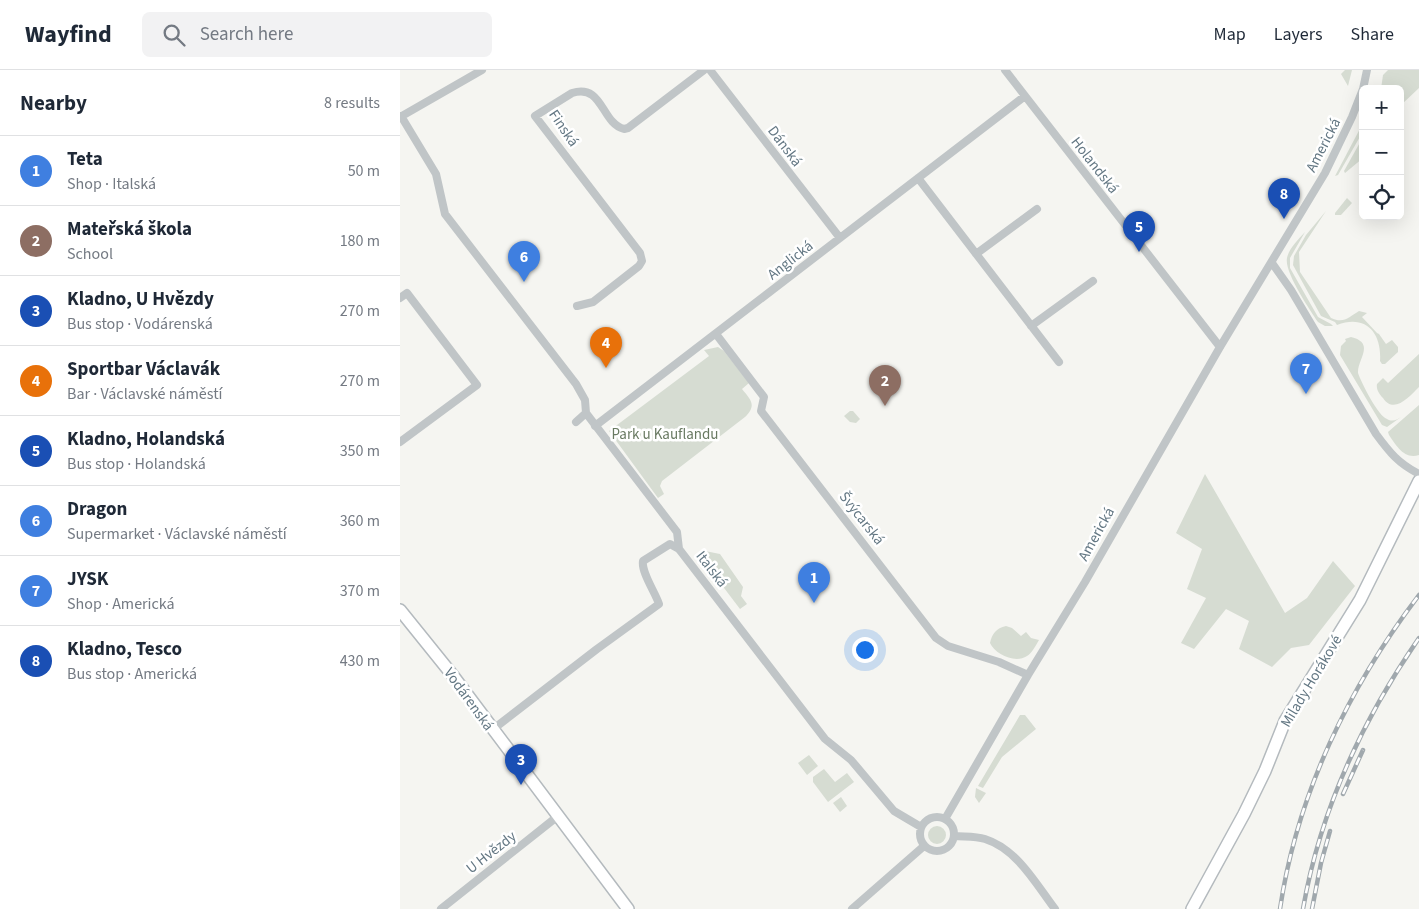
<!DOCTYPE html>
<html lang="en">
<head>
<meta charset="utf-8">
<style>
	body { margin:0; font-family:"Source Sans 3",sans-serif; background:#f2f2f3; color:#1f2937 }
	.controls { position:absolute; right:15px; top:15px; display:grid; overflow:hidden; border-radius:8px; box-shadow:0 5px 20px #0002 }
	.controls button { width:45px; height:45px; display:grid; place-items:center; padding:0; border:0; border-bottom:1px solid #e0e1e3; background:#fff; color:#1f2937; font:25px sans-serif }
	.you { position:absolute; left:464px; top:579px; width:18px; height:18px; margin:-12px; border:4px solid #fff; border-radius:50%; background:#1a73e8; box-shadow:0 0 0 8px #1a73e833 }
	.badge { display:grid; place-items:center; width:32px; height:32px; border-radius:50%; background:#2563eb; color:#fff; font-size:16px; font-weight:700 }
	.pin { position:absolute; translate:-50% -41px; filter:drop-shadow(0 1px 2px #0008) }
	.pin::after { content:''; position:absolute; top:26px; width:18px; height:15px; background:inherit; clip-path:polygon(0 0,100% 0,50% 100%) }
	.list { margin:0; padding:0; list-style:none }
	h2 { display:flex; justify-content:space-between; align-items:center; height:65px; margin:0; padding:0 20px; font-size:21px }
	h2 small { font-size:16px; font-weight:400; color:#747a83 }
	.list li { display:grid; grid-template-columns:32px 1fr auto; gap:15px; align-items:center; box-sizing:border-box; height:70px; padding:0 20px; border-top:1px solid #e0e1e3 }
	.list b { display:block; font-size:19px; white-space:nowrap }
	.list p { margin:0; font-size:16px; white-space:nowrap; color:#747a83 }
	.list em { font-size:16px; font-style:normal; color:#747a83 }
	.icon { flex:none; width:28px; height:28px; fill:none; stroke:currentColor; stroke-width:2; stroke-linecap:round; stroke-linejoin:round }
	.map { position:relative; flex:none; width:1019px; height:839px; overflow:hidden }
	header { display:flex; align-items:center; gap:30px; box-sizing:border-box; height:70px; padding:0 25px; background:#fff; border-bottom:1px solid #e0e1e3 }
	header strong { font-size:24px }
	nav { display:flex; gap:28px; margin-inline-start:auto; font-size:18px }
	.search { width:350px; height:45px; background:#f2f2f3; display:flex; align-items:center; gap:12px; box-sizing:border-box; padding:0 18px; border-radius:8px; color:#747a83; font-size:19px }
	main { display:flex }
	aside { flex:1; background:#fff }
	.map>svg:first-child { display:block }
</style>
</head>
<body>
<header>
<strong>Wayfind</strong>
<div class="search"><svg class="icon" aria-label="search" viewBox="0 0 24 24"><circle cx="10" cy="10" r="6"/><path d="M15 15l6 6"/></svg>Search here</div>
<nav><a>Map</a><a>Layers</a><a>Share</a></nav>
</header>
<main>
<aside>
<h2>Nearby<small>8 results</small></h2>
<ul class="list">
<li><span class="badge" style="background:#3f7fe0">1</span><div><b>Teta</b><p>Shop · Italská</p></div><em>50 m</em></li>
<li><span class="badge" style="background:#8d6e63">2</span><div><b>Mateřská škola</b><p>School</p></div><em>180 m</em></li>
<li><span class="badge" style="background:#1a4fb4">3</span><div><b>Kladno, U Hvězdy</b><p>Bus stop · Vodárenská</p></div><em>270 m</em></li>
<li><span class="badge" style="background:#e8710a">4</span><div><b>Sportbar Václavák</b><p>Bar · Václavské náměstí</p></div><em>270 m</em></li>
<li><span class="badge" style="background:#1a4fb4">5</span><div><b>Kladno, Holandská</b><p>Bus stop · Holandská</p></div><em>350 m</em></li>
<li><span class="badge" style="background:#3f7fe0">6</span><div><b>Dragon</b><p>Supermarket · Václavské náměstí</p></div><em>360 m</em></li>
<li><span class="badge" style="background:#3f7fe0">7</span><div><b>JYSK</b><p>Shop · Americká</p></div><em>370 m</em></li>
<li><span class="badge" style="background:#1a4fb4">8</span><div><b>Kladno, Tesco</b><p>Bus stop · Americká</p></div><em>430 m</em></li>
</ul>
</aside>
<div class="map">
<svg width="1019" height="839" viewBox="0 0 1019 839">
	<rect width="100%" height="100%" fill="#f5f5f1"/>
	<path fill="#d6dcd2" d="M945 0H952L948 16 941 4Z
		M988 0H1019V18L1000 36V19H981L983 5Z
		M963 53V61L961 65 938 105 935 106Z
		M963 67V88L945 103 944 101Z
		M947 128 952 133 941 145H935V143Z
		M926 141 899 182 900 202 931 248C944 254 949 247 959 241L967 243 962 247 977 263 979 264 986 274 992 270 998 277V282L985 294H982L980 291C982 263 966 244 937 255L935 252 921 246 893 195 894 186 906 165Z
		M905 162 890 188V198L918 247 931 254 933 256H925L918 252C910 240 884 202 887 188 889 178 898 170 905 162Z
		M951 267C976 273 957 290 958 303 961 312 978 346 987 349 992 352 997 350 1001 347L987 357 982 355 940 285 941 276 946 271 945 269Z
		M318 277 324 281 349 313 342 319C351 330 357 335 345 347L262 411 260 416 264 424 258 428 209 361 309 286 304 280Z
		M1019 284V317C1010 326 994 345 983 328 979 324 976 319 977 314L983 308 988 313Z
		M1019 335V385C1004 390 996 375 989 365L988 362Z
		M450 341H453L460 349 456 353 450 352 444 346Z
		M805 404 885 543 907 528 933 491 955 516 909 575 891 578 872 597 839 579 849 551 826 539 794 579 781 573 806 528 787 519 802 479 776 463Z
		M305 481 320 484 343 517 341 526 347 534 340 539 299 485Z
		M606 556 612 558 621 566 626 562 631 568 639 570C636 575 632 583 627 586 615 594 595 584 590 573 592 564 596 558 606 556Z
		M620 645H625L636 659 602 687 583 718 578 716Z
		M409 685 418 696 407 705 398 693Z
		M424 699 435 712 447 703 454 712 428 732 413 712V707Z
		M576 718 586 723 579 733 575 727Z
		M441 727 447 736 440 742 433 733Z
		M528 765a9 9 0 1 1 18 0a9 9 0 1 1-18 0Z"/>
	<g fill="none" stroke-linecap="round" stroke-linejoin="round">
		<defs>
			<path id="secondary" d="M0 540 54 607 228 839
				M792 839 844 744 865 701 885 651 960 530 1019 411"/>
		</defs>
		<use href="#secondary" stroke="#b4babe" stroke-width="14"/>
		<path stroke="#c0c5c7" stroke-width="8" d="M310 0 440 168
			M605 0 820 277
			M963 19 967 0
			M1 46 36 104 45 144 176 314 185 330 186 343
			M0 47 82 0
			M518 108 659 292
			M576 184 637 139
			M872 193 891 220 976 364C990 383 998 393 1019 404
			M0 228 7 223 77 315 0 372
			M177 236 193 232 239 196 242 191 240 183 135 46 172 23C203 13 201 53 224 59L228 58 304 0
			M631 256 693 211
			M316 264 364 327 361 341 536 568 548 576 599 592 628 605
			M176 352 186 343 277 462 279 479
			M195 356 625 26
			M92 660 197 579 259 534C255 522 241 502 243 491L270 474 279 479 425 669 451 690 494 741 521 757
			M520 764a17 17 0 1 1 34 0a17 17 0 1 1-34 0Z
			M545 749 628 605 685 512 820 277 925 103 952 47 963 19
			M554 766C564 767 575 766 585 769 617 779 636 814 655 839
			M41 839 158 746
			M452 839 524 776"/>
		<use href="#secondary" stroke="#fff" stroke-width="11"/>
		<defs>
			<path id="rail" d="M943 724 963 680
				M880 839C897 724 949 617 1019 525
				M903 839C920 741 963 649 1019 568
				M912 839 921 793 930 761"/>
		</defs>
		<use href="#rail" stroke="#a0a8ad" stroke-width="4.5"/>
		<use href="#rail" stroke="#fff" stroke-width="2.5" stroke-dasharray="8" stroke-linecap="butt"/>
	</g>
	<g text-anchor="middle" stroke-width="5" stroke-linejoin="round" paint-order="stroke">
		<g font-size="15" fill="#637783" stroke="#fff">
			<text transform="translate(164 58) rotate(56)" y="5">Finská</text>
			<text transform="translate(923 75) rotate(-63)" y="5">Americká</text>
			<text transform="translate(385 76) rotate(53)" y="5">Dánská</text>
			<text transform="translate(695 95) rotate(52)" y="5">Holandská</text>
			<text transform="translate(390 190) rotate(-38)" y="5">Anglická</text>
			<text transform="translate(462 448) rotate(52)" y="5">Švýcarská</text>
			<text transform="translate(696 464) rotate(-61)" y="5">Americká</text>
			<text transform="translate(312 499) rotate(52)" y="5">Italská</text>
			<text transform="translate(911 611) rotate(-59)" y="5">Milady Horákové</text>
			<text transform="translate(69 629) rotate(54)" y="5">Vodárenská</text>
			<text transform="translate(91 782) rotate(-38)" y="5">U Hvězdy</text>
		</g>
		<g font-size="15" fill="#697a62" stroke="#fff">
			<text x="265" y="369">Park u Kauflandu</text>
		</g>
	</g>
</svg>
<div class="controls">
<button>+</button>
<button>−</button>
<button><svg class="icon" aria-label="locate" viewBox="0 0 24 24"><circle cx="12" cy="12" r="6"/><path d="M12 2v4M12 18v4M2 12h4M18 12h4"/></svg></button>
</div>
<div class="you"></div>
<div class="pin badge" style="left:414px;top:533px;background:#3f7fe0">1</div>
<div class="pin badge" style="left:485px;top:336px;background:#8d6e63">2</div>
<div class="pin badge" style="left:121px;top:715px;background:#1a4fb4">3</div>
<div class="pin badge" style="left:206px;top:298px;background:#e8710a">4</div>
<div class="pin badge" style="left:739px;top:182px;background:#1a4fb4">5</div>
<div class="pin badge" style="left:124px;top:212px;background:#3f7fe0">6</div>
<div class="pin badge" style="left:906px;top:324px;background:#3f7fe0">7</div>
<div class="pin badge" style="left:884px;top:149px;background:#1a4fb4">8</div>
</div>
</main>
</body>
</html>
